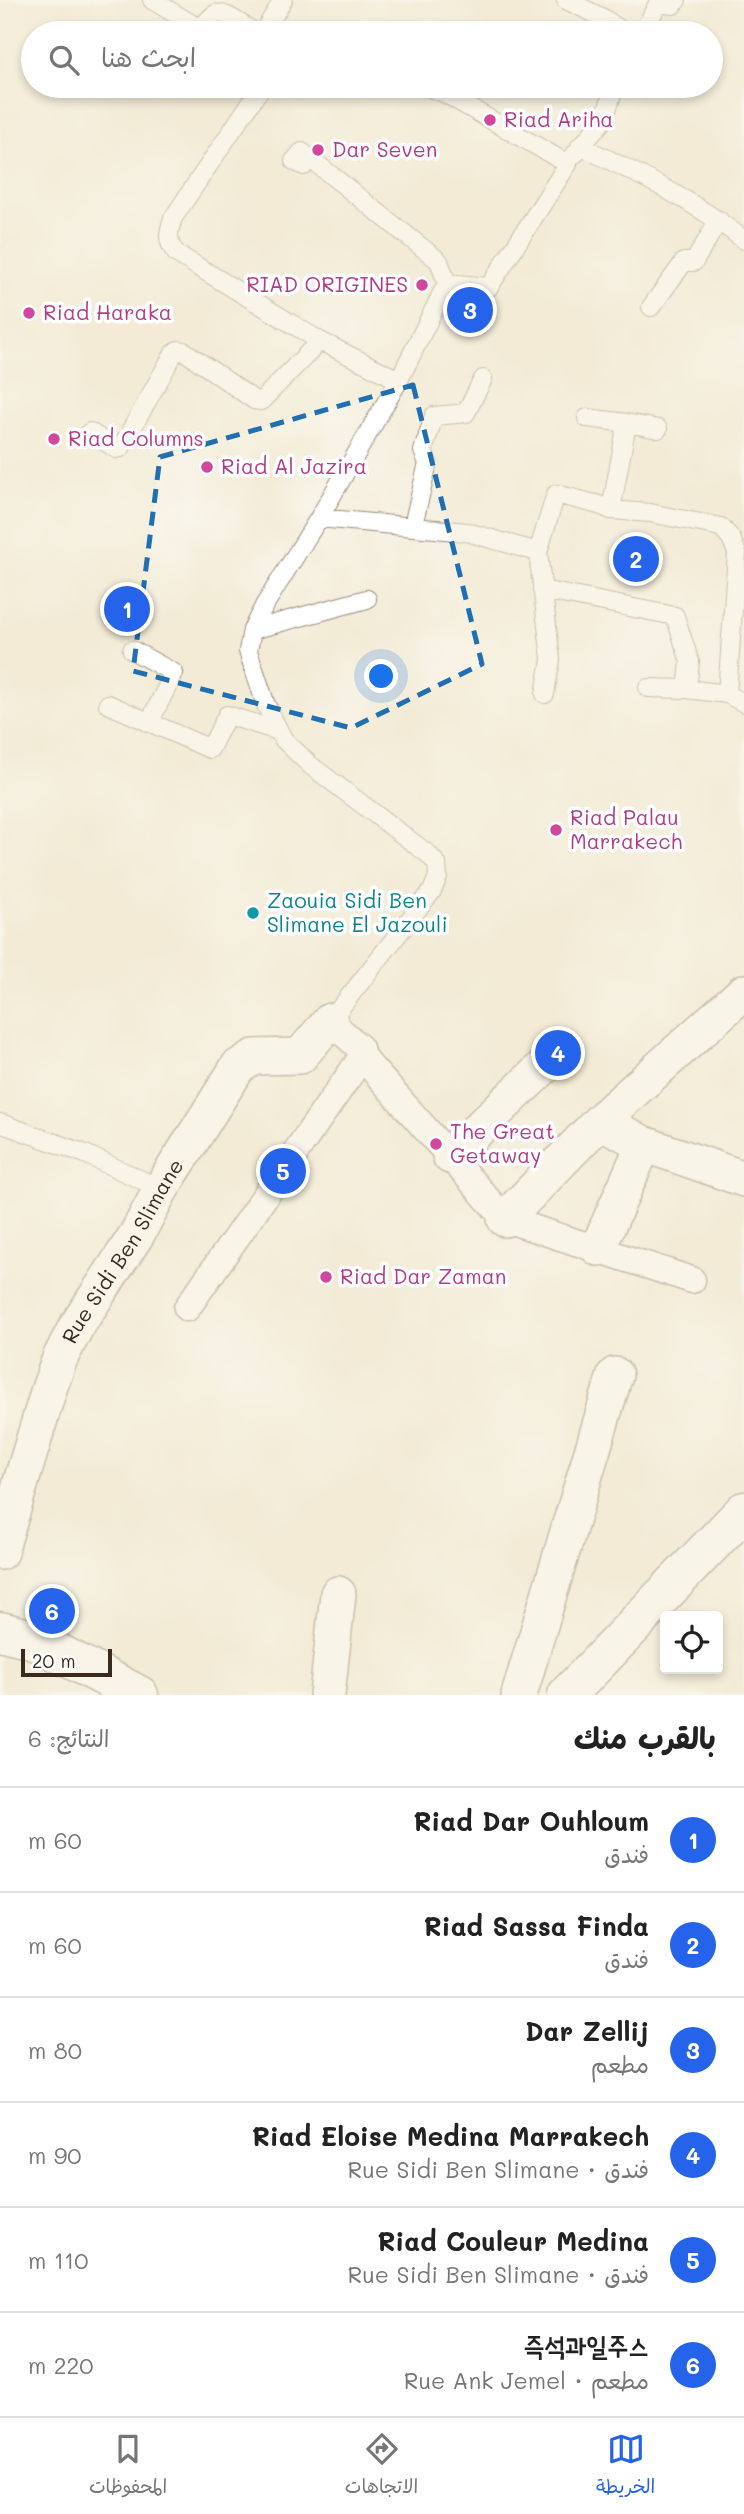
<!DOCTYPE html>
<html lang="ar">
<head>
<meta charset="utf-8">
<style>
	body { margin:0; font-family:Mali,"Playpen Sans Arabic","Poor Story",sans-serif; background:#f6f6f6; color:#222; direction:rtl }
	.controls { position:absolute; right:21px; bottom:21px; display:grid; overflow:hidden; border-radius:7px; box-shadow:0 4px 10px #0003 }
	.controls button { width:63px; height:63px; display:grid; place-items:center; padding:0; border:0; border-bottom:2px solid #e0e0e0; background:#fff; color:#222; font:35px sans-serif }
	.scale { position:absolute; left:21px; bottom:18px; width:91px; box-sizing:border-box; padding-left:7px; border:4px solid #3b2a1e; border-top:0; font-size:19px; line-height:24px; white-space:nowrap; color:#3b2a1e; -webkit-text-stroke:5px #fff; paint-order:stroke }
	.you { position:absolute; left:382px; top:677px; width:24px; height:24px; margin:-18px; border:5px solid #fff; border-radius:50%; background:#1a73e8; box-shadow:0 0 0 10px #1a73e833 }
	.badge { display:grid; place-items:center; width:46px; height:46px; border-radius:50%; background:#2563eb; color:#fff; font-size:23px; font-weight:700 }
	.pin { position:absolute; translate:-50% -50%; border:4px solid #fff; box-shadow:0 2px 7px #0006 }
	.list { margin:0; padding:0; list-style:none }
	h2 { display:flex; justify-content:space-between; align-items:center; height:91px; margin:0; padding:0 28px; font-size:30px }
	h2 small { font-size:23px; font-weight:400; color:#767676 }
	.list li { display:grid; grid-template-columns:46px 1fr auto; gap:21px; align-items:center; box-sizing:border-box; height:105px; padding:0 28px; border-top:2px solid #e0e0e0 }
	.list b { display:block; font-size:26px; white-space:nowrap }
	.list p { margin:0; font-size:23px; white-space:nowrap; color:#767676 }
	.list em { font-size:23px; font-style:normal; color:#767676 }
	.icon { flex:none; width:38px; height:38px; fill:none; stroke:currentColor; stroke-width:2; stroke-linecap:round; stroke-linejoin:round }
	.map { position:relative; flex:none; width:744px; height:1695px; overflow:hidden; direction:ltr }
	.search { position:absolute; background:#fff; box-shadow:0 4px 10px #0003; left:21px; right:21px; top:21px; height:77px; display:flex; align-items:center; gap:18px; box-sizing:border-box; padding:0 24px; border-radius:38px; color:#767676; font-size:26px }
	.sheet { height:721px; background:#fff }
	nav { display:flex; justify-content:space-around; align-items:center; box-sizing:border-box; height:98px; border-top:2px solid #e0e0e0; background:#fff; font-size:19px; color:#767676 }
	nav a { display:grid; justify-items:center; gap:4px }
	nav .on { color:#2563eb }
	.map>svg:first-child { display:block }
</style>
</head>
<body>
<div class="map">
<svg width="744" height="1695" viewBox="0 0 744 1695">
	<rect width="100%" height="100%" fill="#fff"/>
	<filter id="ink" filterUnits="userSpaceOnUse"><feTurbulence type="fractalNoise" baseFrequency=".0143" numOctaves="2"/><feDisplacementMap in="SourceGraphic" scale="14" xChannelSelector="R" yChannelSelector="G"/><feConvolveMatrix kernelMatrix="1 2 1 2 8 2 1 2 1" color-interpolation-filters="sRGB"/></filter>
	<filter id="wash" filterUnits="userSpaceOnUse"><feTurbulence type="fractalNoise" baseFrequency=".00686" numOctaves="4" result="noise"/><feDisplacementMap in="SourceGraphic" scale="28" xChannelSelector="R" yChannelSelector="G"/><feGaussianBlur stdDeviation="1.57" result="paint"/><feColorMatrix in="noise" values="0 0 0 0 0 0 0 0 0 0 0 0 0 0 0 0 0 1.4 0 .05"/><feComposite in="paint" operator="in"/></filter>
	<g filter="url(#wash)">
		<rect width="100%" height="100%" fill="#f3ebd6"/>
	</g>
	<g filter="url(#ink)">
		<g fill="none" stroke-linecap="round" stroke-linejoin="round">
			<defs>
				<path id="service" d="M152 0 197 27C206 25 208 19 215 14 223 10 247 28 255 33
					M566 0 603 18 625 33
					M263 33 283 0
					M643 33 658 3 673 5 677 0
					M262 86 173 218C168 233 166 242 177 254L320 341 399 380
					M425 86 444 93 568 164 489 287 447 283
					M580 146C637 173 695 201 744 240
					M575 154 604 119 615 86
					M304 166 294 161 302 152 439 261 447 283 399 380 319 518 264 606 252 630 248 651 266 705 283 739 310 765 428 854 437 864 438 877 432 891 330 1021
					M651 307 684 262H694L719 220
					M587 418 627 423
					M90 432 116 449 121 448 174 353 178 350 184 351 254 400 261 401 320 341
					M611 510 627 423 658 429
					M319 518 467 532 538 552 556 494 599 505 611 510 650 513 721 527 731 538 737 553 727 694 744 703
					M413 525 428 463 423 451 434 416 466 413 483 379
					M538 552 551 659 545 694
					M542 590 675 616 690 662 687 689 727 694
					M252 630 367 599
					M132 650 174 673 149 723
					M648 688 687 689
					M108 704 210 749 227 715 278 731
					M0 1123 83 1153 161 1189"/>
				<path id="pedestrian" d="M330 1021 360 1048 362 1057 505 1219 692 1280
					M187 1308 362 1057"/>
				<g id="minor">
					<path d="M600 1121 644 1144 744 1179"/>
					<path d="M450 1156 558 1053"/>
					<path d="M505 1219 600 1121 744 992"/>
					<path d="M598 1248 644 1144"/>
					<path id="s1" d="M0 1552 49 1389 60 1358 76 1327 137 1234 161 1189 238 1067 254 1057 300 1056 330 1021"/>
					<path d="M327 1695 338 1594"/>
					<path d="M519 1695 615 1375"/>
				</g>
				<path id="tertiary" d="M0 1631 32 1639 139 1695
					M567 1695 744 1511"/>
			</defs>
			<use href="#service" stroke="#978a7a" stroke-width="20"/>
			<use href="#pedestrian" stroke="#978a7a" stroke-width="29"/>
			<use href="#minor" stroke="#978a7a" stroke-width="38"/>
			<use href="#tertiary" stroke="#978a7a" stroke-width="41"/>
			<use href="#service" stroke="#fff" stroke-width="18"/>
			<use href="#pedestrian" stroke="#fff" stroke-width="26"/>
			<use href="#minor" stroke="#fff" stroke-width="35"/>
			<use href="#tertiary" stroke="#fff" stroke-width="38"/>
		</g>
	</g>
	<path d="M0 0H744V1695H0ZM413 385 482 664 351 728 133 671 160 457Z" fill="#f3ebd6" fill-opacity=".55" fill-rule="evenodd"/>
	<path fill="none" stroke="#1f6fb2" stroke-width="5" stroke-dasharray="14 9" stroke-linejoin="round" d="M413 385 482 664 351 728 133 671 160 457Z"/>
	<g fill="#d1479c" stroke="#fff" stroke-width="2.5">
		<circle cx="490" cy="120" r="7"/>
		<circle cx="318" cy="150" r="7"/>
		<circle cx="422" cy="285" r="7"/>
		<circle cx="29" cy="313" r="7"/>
		<circle cx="54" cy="439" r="7"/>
		<circle cx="207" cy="467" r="7"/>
		<circle cx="556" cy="830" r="7"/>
		<circle cx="436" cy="1144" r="7"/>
		<circle cx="326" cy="1277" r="7"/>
	</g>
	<circle fill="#0f9aa8" stroke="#fff" stroke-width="2.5" cx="253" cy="913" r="7"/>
	<g text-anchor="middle" stroke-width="7" stroke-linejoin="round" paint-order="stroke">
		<g font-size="21" fill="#b23c85" stroke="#fff" text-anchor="start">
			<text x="504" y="127">Riad Ariha</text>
			<text x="332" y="157">Dar Seven</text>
			<text x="408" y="292" text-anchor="end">RIAD ORIGINES</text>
			<text x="43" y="320">Riad Haraka</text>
			<text x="68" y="446">Riad Columns</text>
			<text x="221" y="474">Riad Al Jazira</text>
			<text x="570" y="825">Riad Palau<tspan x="570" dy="24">Marrakech</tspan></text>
			<text x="450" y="1139">The Great<tspan x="450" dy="24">Getaway</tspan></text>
			<text x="340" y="1284">Riad Dar Zaman</text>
		</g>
		<g font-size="21" fill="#0d838f" stroke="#fff" text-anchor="start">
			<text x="267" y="908">Zaouia Sidi Ben<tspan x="267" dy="24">Slimane El Jazouli</tspan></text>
		</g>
		<g font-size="21" fill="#3b2a1e" stroke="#fff">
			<text dy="7" stroke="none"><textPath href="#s1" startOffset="327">Rue Sidi Ben Slimane</textPath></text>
		</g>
	</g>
</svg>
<div class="controls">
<button><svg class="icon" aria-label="locate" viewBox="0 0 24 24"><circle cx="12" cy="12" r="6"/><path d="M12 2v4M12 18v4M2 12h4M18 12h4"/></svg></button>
</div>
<div class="scale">20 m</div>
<div class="you"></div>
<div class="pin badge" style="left:127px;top:609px">1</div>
<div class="pin badge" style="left:636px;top:559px">2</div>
<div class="pin badge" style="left:470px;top:310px">3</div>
<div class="pin badge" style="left:558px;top:1053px">4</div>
<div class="pin badge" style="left:283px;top:1171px">5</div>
<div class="pin badge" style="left:52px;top:1611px">6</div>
<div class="search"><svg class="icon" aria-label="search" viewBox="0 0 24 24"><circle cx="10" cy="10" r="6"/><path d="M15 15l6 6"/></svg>ابحث هنا</div>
</div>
<section class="sheet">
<h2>بالقرب منك<small>النتائج: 6</small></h2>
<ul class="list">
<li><span class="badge">1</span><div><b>Riad Dar Ouhloum</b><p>فندق</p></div><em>60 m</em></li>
<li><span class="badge">2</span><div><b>Riad Sassa Finda</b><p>فندق</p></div><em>60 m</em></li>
<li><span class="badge">3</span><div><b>Dar Zellij</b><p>مطعم</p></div><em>80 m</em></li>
<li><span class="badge">4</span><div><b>Riad Eloise Medina Marrakech</b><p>فندق · Rue Sidi Ben Slimane</p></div><em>90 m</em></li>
<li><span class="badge">5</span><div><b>Riad Couleur Medina</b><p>فندق · Rue Sidi Ben Slimane</p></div><em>110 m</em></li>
<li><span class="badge">6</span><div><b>즉석과일주스</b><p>مطعم · Rue Ank Jemel</p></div><em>220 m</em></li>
</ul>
</section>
<nav>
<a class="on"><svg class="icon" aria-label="map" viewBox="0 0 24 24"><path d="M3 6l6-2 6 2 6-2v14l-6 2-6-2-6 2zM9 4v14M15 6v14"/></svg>الخريطة</a>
<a><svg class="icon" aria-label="directions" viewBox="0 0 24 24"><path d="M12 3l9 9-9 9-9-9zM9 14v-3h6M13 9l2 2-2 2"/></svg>الاتجاهات</a>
<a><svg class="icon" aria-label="saved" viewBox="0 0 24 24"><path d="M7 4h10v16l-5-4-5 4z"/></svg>المحفوظات</a>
</nav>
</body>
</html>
